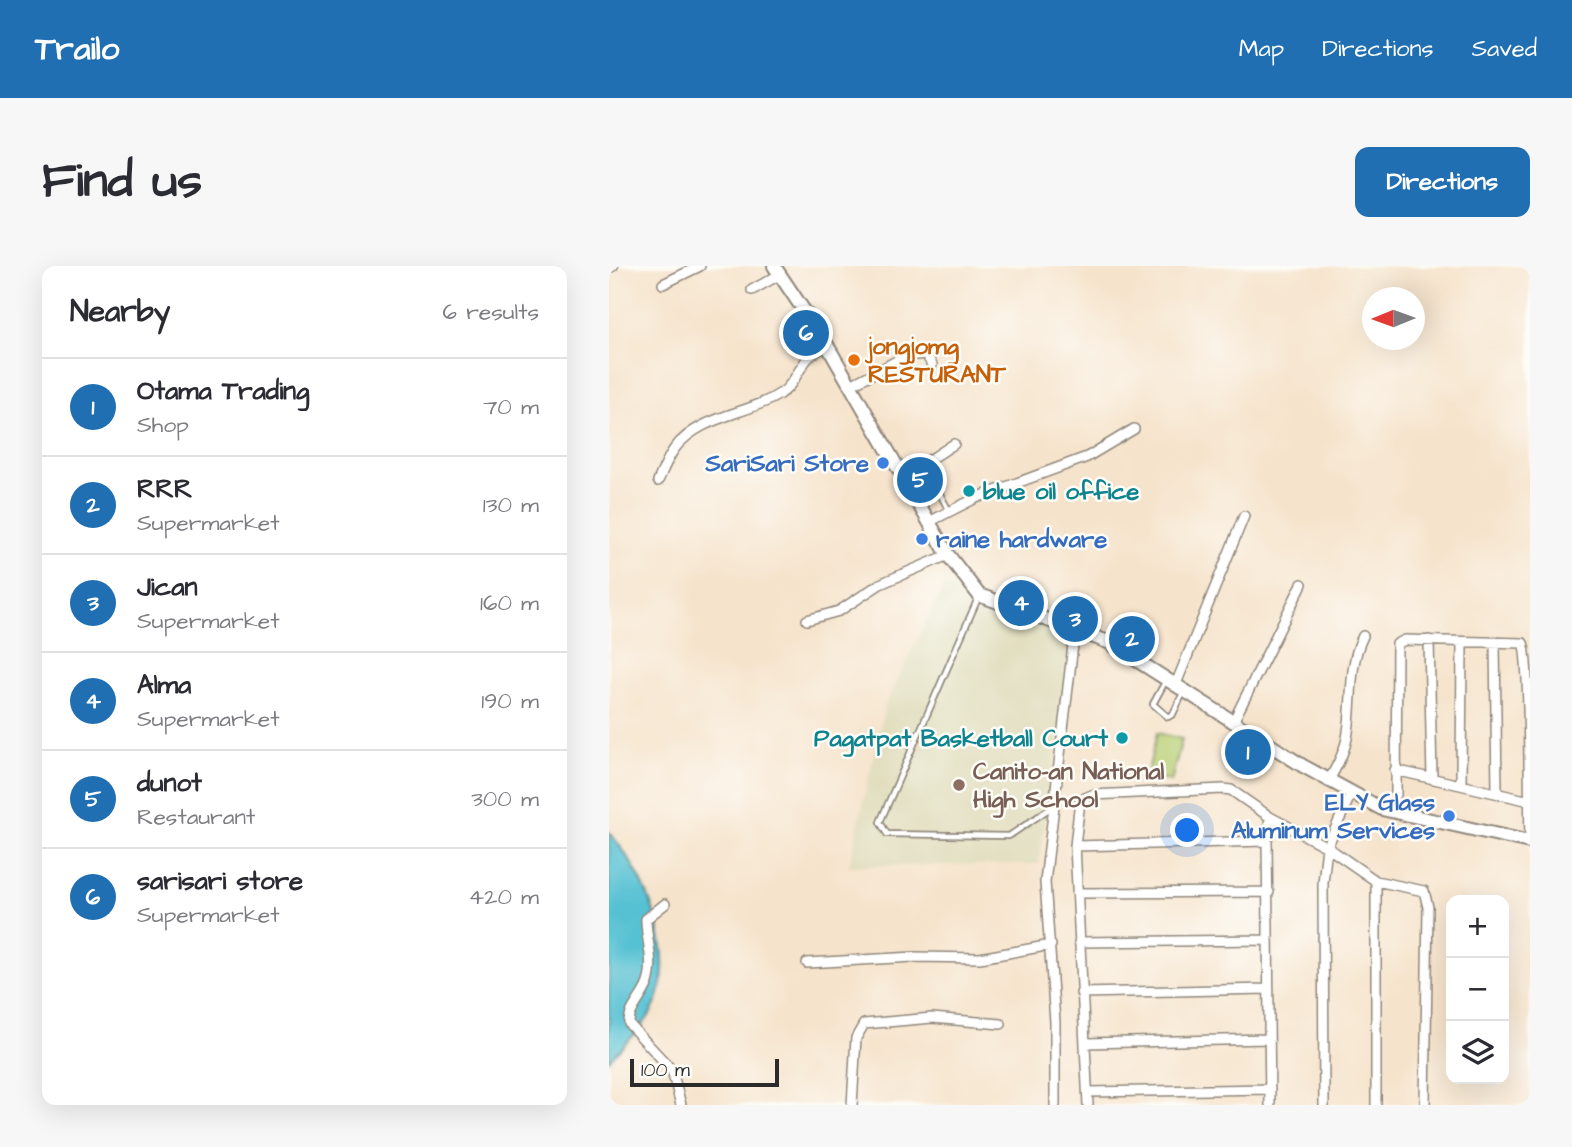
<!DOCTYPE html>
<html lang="en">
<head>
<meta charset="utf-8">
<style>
	body { margin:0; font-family:"Architects Daughter",sans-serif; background:#f7f7f7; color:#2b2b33 }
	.controls { position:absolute; right:21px; bottom:21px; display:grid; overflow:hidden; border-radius:14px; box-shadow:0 7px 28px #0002 }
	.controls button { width:63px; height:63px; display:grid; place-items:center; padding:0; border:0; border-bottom:2px solid #e1e1e2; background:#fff; color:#2b2b33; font:35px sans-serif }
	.compass { position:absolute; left:753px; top:21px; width:63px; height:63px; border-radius:50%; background:#fff; box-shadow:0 7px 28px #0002; rotate:269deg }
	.scale { position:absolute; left:21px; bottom:18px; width:149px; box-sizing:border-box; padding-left:7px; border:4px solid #2b2b2b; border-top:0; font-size:19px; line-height:24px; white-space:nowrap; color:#2b2b2b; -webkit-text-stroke:5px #fdfcf7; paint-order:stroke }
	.you { position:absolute; left:579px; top:565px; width:24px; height:24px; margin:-18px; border:5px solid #fff; border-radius:50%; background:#1a73e8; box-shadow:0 0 0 10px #1a73e833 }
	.badge { display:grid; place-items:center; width:46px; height:46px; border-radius:50%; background:#1f6fb2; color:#fff; font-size:23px; font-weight:700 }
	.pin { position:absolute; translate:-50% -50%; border:4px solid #fff; box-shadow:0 2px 7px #0006 }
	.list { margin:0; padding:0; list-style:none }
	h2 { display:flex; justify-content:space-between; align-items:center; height:91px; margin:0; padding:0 28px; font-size:30px }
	h2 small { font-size:23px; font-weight:400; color:#7c7c81 }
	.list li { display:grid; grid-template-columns:46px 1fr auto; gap:21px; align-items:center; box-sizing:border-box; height:98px; padding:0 28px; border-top:2px solid #e1e1e2 }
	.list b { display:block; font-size:26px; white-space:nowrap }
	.list p { margin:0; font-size:23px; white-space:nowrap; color:#7c7c81 }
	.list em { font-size:23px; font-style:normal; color:#7c7c81 }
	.icon { flex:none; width:38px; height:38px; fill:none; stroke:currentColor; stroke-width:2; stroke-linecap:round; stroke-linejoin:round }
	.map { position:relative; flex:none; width:921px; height:839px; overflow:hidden; border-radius:14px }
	header { display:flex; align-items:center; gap:42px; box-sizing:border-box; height:98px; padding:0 35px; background:#1f6fb2; color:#fff }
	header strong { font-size:33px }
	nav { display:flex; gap:38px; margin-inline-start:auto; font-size:24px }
	.intro { display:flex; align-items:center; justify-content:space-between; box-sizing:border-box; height:168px; padding:0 42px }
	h1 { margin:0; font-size:49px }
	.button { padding:18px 32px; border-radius:14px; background:#1f6fb2; color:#fff; font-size:24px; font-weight:700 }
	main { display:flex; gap:42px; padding:0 42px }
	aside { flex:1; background:#fff; border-radius:14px; box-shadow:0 7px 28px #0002 }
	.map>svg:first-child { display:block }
</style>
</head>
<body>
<header>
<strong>Trailo</strong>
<nav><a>Map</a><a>Directions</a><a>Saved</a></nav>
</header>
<div class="intro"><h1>Find us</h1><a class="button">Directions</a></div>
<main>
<aside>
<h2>Nearby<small>6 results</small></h2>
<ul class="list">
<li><span class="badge">1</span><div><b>Otama Trading</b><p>Shop</p></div><em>70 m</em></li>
<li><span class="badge">2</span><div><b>RRR</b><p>Supermarket</p></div><em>130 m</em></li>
<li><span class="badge">3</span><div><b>Jican</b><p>Supermarket</p></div><em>160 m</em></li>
<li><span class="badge">4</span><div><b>Alma</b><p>Supermarket</p></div><em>190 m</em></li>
<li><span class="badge">5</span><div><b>dunot</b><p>Restaurant</p></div><em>300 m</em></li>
<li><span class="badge">6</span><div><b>sarisari store</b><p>Supermarket</p></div><em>420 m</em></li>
</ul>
</aside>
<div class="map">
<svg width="921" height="839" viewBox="0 0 921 839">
	<rect width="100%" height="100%" fill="#fdfcf7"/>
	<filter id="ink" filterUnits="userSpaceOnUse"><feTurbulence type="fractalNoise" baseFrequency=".0143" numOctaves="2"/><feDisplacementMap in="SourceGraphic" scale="14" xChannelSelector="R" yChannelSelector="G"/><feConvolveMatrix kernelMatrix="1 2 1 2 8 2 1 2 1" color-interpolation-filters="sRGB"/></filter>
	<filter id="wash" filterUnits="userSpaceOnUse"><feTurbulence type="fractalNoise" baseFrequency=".00686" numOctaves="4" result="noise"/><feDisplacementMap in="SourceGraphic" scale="28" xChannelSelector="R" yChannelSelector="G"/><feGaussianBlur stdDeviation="1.57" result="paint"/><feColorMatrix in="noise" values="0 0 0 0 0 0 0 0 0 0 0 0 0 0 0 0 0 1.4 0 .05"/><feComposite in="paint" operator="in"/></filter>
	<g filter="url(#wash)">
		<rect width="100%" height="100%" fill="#f6e3cb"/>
		<path fill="#e0dcbb" d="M335 320 465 366 430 598 240 600 276 439Z"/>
		<path fill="#b8cf73" stroke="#727d4f" stroke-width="2" d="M548 467 573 473 562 515 538 509Z"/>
		<path fill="#57c1d3" stroke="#41767f" stroke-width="2" d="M0 566C38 610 75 695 40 750 30 766 13 780 0 794Z"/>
	</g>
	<g filter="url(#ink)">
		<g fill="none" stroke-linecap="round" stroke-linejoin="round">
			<defs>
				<path id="service" d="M311 236 330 226 340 245
					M370 330 271 556 278 568 400 570 443 541
					M556 416 544 438 559 451 564 448 575 425"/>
				<path id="minor" d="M2 1 4 0
					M54 18 91 0
					M143 24 170 9
					M240 120 297 90 317 88 323 99
					M293 212 345 178
					M49 215C54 204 59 191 66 182 92 148 142 149 175 125 186 117 190 101 200 91 205 86 213 83 218 79
					M320 256 367 232 478 191 525 163
					M198 354 230 345 271 318 339 289
					M820 374 823 513
					M886 376 888 526
					M567 418 635 250
					M624 456 693 318
					M786 504 921 535
					M719 516C728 500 737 484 739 466 744 433 739 400 754 370
					M852 519 853 376
					M787 529 788 378 796 374 914 377C921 391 920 548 921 578
					M466 580 658 575
					M767 615V839
					M468 627 660 626
					M56 638 37 653C37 673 45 693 40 713 37 729 19 742 20 758L63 804 72 839
					M470 676 658 674
					M198 697 305 691 371 692 442 679
					M472 727 659 723
					M476 777 660 773
					M479 826 661 823
					M243 839 247 772 255 758 323 752 392 758
					M446 839V756L436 616 466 362
					M479 839 466 580 471 534 483 529 614 523 622 524 661 551 718 581 767 615 815 625 819 641 816 839
					M661 839 658 575 661 551
					M715 839 714 617 718 581 742 528"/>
				<path id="tertiary" d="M165 0 218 79 339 289 370 329 499 376 694 500 773 543 921 576"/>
			</defs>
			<use href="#service" stroke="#90877b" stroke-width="8"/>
			<use href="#minor" stroke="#90877b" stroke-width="12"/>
			<use href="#tertiary" stroke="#90877b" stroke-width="16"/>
			<use href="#service" stroke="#fff" stroke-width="4.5"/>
			<use href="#minor" stroke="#fff" stroke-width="9"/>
			<use href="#tertiary" stroke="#fff" stroke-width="12"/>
		</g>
	</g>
	<circle fill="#e8710a" stroke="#fdfcf7" stroke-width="2.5" cx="245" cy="94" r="7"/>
	<g fill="#3f7fe0" stroke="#fdfcf7" stroke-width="2.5">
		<circle cx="274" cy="197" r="7"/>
		<circle cx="313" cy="273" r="7"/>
		<circle cx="840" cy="550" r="7"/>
	</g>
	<g fill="#0f9aa8" stroke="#fdfcf7" stroke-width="2.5">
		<circle cx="360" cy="225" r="7"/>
		<circle cx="513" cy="472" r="7"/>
	</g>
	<circle fill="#8d6e63" stroke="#fdfcf7" stroke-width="2.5" cx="350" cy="519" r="7"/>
	<g text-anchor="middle" stroke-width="5" stroke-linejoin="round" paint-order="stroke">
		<g font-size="24" font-weight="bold" fill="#c56008" stroke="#fdfcf7" text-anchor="start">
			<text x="259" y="88">jongjomg<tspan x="259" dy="28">RESTURANT</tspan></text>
		</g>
		<g font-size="24" font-weight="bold" fill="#366cbe" stroke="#fdfcf7" text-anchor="end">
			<text x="260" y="205">SariSari Store</text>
			<text x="327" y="281" text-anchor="start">raine hardware</text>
			<text x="826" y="544">ELY Glass<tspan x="826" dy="28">Aluminum Services</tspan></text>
		</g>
		<g font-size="24" font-weight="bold" fill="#0d838f" stroke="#fdfcf7" text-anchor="start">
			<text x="374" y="233">blue oil office</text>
			<text x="499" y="480" text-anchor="end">Pagatpat Basketball Court</text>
		</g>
		<g font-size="24" font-weight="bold" fill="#785e54" stroke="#fdfcf7" text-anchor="start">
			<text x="364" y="513">Canito-an National<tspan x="364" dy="28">High School</tspan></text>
		</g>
	</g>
</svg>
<div class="controls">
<button>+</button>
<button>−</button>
<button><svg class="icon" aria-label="layers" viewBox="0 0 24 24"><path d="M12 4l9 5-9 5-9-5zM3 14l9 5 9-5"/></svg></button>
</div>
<svg class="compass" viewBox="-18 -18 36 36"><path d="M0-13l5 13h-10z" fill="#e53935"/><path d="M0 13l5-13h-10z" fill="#7c7c81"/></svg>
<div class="scale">100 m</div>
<div class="you"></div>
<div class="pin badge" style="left:639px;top:486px">1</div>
<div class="pin badge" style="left:523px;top:373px">2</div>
<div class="pin badge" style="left:466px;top:353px">3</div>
<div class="pin badge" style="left:412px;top:337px">4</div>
<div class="pin badge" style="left:311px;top:214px">5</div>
<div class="pin badge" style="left:197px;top:67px">6</div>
</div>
</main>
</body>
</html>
